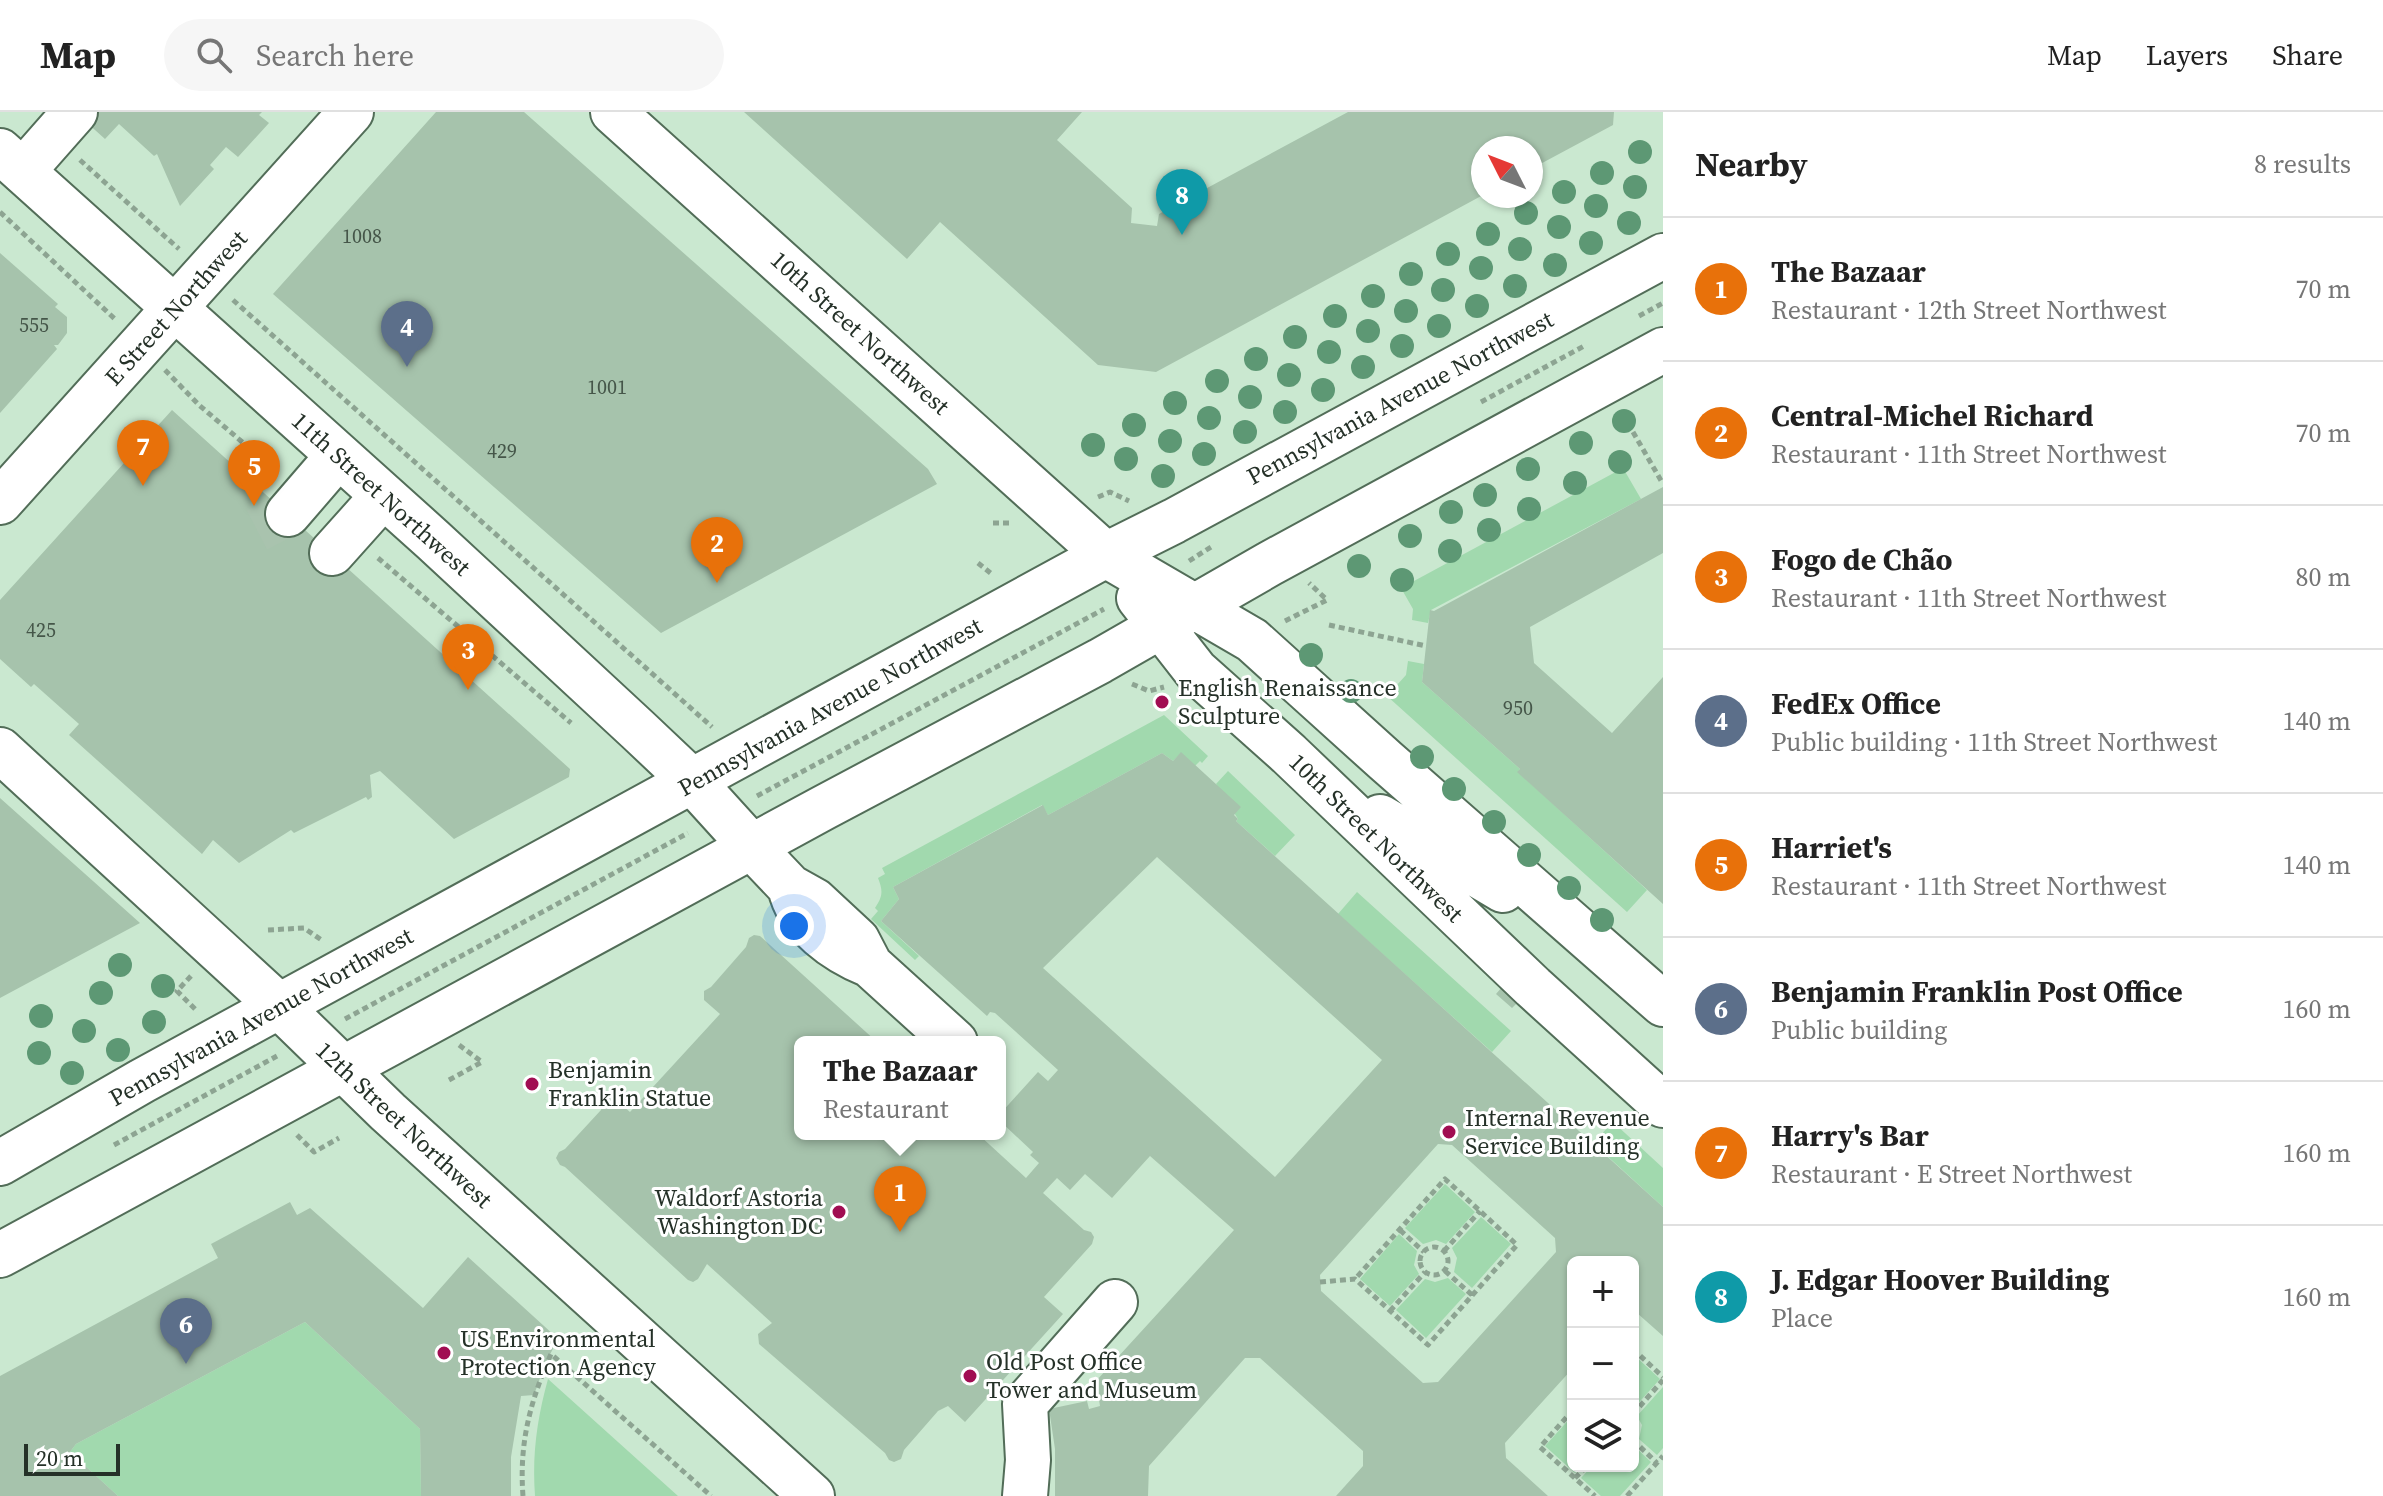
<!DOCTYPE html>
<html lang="en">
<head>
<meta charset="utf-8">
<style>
	body { margin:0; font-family:"Source Serif 4",serif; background:#f6f6f6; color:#222 }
	.controls { position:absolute; right:24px; bottom:24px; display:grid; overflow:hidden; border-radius:12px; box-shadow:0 2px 6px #0004 }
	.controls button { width:72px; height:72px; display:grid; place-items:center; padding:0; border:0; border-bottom:2px solid #e0e0e0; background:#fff; color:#222; font:40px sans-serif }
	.compass { position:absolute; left:1471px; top:24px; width:72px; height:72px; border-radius:50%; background:#fff; box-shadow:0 2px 6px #0004; rotate:312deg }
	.scale { position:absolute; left:24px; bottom:20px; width:96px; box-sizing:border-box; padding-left:8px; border:4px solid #253128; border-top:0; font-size:22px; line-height:28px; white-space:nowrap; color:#253128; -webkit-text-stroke:6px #fff; paint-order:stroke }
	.you { position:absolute; left:794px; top:814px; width:28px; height:28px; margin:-20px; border:6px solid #fff; border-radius:50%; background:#1a73e8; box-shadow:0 0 0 12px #1a73e833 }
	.badge { display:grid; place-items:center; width:52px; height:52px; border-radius:50%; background:#2563eb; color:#fff; font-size:26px; font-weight:700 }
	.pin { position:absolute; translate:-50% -66px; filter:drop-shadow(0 2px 4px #0008) }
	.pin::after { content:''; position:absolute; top:42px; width:28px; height:24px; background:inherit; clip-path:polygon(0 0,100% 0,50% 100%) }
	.popup { position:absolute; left:794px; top:924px; width:212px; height:104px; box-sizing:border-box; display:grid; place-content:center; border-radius:12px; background:#fff; filter:drop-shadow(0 2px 6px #0005); font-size:26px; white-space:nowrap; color:#767676 }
	.popup b { font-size:30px; color:#222 }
	.popup::after { content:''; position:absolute; left:50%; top:100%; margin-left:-16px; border:16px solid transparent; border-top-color:#fff }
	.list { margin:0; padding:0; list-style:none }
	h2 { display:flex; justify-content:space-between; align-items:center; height:104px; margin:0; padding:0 32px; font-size:34px }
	h2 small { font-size:26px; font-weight:400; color:#767676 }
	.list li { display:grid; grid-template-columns:52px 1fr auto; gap:24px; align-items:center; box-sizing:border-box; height:144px; padding:0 32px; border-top:2px solid #e0e0e0 }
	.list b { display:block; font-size:30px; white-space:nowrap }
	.list p { margin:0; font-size:26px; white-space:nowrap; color:#767676 }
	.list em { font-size:26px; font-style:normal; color:#767676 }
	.icon { flex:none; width:44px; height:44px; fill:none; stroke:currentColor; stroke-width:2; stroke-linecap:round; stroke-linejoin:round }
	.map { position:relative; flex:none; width:1663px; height:1384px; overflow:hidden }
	header { display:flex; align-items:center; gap:48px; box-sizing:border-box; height:112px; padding:0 40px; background:#fff; border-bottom:2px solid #e0e0e0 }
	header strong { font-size:38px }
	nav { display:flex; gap:44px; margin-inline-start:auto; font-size:28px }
	.search { width:560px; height:72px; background:#f6f6f6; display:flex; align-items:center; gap:20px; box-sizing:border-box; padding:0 28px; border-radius:44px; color:#767676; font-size:30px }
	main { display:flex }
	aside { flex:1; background:#fff }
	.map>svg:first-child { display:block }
</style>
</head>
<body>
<header>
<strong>Map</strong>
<div class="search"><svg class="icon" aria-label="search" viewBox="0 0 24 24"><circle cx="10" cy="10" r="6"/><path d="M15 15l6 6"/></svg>Search here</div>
<nav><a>Map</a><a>Layers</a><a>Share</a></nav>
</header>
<main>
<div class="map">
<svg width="1663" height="1384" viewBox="0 0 1663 1384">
	<rect width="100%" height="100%" fill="#cae8d0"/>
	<path fill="#a1d9ae" d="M1623 356 1641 387 1431 498 1428 511 1412 508 1413 497 1401 476Z
		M1408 549 1424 552 1422 570 1520 657 1518 660 1647 778 1627 800 1387 584 1406 563Z
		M1164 603 1208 644 1202 651 1200 649 1195 654 1181 641 1173 649 1162 641 1048 703 1042 693 893 775 899 787 881 809 919 844 915 848 871 807 878 799 875 796C883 784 883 779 878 766L885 762 882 756Z
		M1228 659 1295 723 1275 744 1236 709 1238 707 1216 672Z
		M1357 780 1511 919 1492 940 1338 802Z
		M1613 1010 1663 1056V1095L1593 1031Z
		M1445 1072 1475 1100 1446 1132 1436 1128 1423 1132 1405 1116Z
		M1481 1105 1511 1132 1472 1176 1454 1160 1457 1146 1452 1136Z
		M1399 1122 1417 1139 1414 1153 1419 1162 1390 1194 1360 1167Z
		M1448 1166 1466 1182 1426 1226 1396 1198 1425 1167 1435 1170Z
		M305 1210 420 1317 421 1384H118L70 1340 76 1332Z
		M1633 1242 1660 1267 1633 1297Z
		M548 1267 678 1384H535C532 1343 537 1307 548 1267Z
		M1663 1275V1336L1657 1343 1639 1327 1642 1313 1637 1304Z
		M1573 1303V1354H1582L1575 1361 1545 1334Z
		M1633 1333 1651 1350 1620 1384H1601L1581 1366 1592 1354H1633Z"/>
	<path fill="#a6c3ac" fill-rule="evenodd" d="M75 0H262L259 3 269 11 238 45 226 35 210 53 214 57 180 94 157 42 154 44 119 12 105 27Z
		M436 0H524L928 357 937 372 661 521 273 182Z
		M744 0H1082L1057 28 1132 96 1131 111 1157 114 1159 102 1348 0H1614L1613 13 1531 57V36H1483V83L1156 260 1098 253 940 110 907 147Z
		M0 141 58 192 55 195 67 205V221L58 233H54L57 237 0 301Z
		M172 298 570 657 569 665 454 727 380 659 370 663 372 685 368 688 366 685 294 721 291 718 239 751 213 728 202 742 69 623 79 612 34 572 31 575 0 547V488Z
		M1663 375V441L1530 515 1534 551 1612 621 1663 565V792L1517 660 1520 657 1422 570 1430 498 1434 499Z
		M1181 640 1241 695 1234 703 1238 707 1236 709 1663 1095V1224L1637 1201H1633V1150H1573V1256L1505 1331 1506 1346 1548 1384H1336L1363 1354V1339L1260 1246H1245L1149 1354 1148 1384H1055V1337L1049 1297 1087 1289 1089 1297 1100 1294 1096 1269 1234 1118 1150 1044 1112 1086 1085 1062 1070 1078 1057 1066 1043 1081 1084 1118 1091 1120 1094 1125 1092 1132 1044 1185 1063 1202 965 1310 948 1294 938 1299 904 1338 901 1347 894 1350 889 1348 885 1341 759 1232 758 1222 772 1211 707 1152 698 1167 693 1170 688 1168 565 1055 560 1053 556 1046 559 1040 565 1037 601 998 603 989 609 986 615 987 630 1000 720 902 704 888V879L711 875 746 835 749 826 754 823 760 824 877 930H800V1022H978L1026 1066 1039 1051 1030 1043 1033 1040 1000 1009V1002L1038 960 1048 969 1058 958 995 901 990 900 987 904 881 809 899 787 893 775 1043 693 1048 703 1162 641 1173 649ZM1157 745 1382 948 1275 1065 1043 856ZM1438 1032 1452 1033 1555 1126 1556 1140 1438 1270 1423 1271 1321 1179 1320 1163Z
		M0 686 140 811 0 886Z
		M1502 875 1518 890 1512 896 1496 882Z
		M290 1090 297 1103 310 1096 423 1196 468 1145 555 1224 553 1226 557 1229 545 1252 534 1283 521 1284 511 1345V1384H421L420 1317 305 1210 76 1332 70 1340 118 1384H0V1264L218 1146 211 1132Z"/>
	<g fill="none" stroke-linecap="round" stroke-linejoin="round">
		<path stroke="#a9c3ae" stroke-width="44" stroke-dasharray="44 22" stroke-linecap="butt" d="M257 418 288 402 286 425"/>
		<defs>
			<path id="minor" d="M613 0 1106 443 1252 528 1386 649 1663 892
				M23 59 75 0
				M0 390 351 0
				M288 402 338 344
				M332 441 383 384
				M1139 486 1196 559 1289 642 1533 875 1663 993
				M1380 705 1503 778
				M752 735 790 775 815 789 857 828 870 853C836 839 799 814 790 775
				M870 853 955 930
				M1025 1384 1028 1348 1025 1292 1115 1190"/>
			<path id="major" d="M0 39 433 428 638 618 693 670 752 735
				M0 638 280 895 388 1000 812 1384
				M0 1051 142 969 1106 443 1174 409 1663 144
				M0 1143 823 696 1100 549 1269 452 1663 238"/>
		</defs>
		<use href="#minor" stroke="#526d58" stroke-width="48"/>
		<use href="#major" stroke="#526d58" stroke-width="48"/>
		<path stroke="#8da492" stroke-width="5" stroke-dasharray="6 4" stroke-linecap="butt" d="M80 48 179 137
			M0 100 116 208
			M233 188 712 615
			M1639 204 1663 191
			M165 258 199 293 276 359
			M1481 290 1584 234
			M1633 320 1663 372
			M1098 385 1110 380 1129 389
			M993 411H1011
			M378 446 571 611
			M1189 449 1211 435
			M978 451 993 463
			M1285 509 1327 488 1309 471
			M1329 513 1426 534
			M1132 572 1149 579 1164 575
			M757 684 1104 497
			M268 818 304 816 323 829
			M191 864 177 879 197 899
			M345 907 688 721
			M449 968 482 950 459 933
			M297 1023 314 1040 339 1026
			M114 1033 277 944
			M1400 1118 1424 1140
			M1420 1149a14 14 0 1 1 28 0a14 14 0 1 1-28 0Z
			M1444 1139 1480 1099
			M1445 1159 1472 1183
			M1320 1170 1355 1167 1428 1233 1517 1133 1445 1067 1355 1167
			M1390 1199 1425 1160
			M1633 1237 1663 1265
			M1573 1298 1540 1335 1595 1384
			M1633 1302 1663 1268
			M1633 1312V1320
			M1633 1328 1657 1351
			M1575 1366 1587 1354
			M523 1384C519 1331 530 1290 551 1242L711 1384
			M1627 1384 1663 1344"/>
		<use href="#minor" stroke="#fff" stroke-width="44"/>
		<use href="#major" stroke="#fff" stroke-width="44"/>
	</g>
	<g fill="#5d9874">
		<circle cx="1640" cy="40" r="12"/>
		<circle cx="1602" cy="61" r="12"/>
		<circle cx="1635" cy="75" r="12"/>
		<circle cx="1564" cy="80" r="12"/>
		<circle cx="1596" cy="94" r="12"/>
		<circle cx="1526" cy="101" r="12"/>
		<circle cx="1629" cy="111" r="12"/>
		<circle cx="1559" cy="115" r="12"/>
		<circle cx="1488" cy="122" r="12"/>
		<circle cx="1591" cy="131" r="12"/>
		<circle cx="1520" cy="137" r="12"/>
		<circle cx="1448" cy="142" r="12"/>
		<circle cx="1555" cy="153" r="12"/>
		<circle cx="1481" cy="156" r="12"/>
		<circle cx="1411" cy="162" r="12"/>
		<circle cx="1515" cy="174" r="12"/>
		<circle cx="1443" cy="178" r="12"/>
		<circle cx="1373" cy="184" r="12"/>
		<circle cx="1477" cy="194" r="12"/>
		<circle cx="1406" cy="199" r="12"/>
		<circle cx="1335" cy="204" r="12"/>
		<circle cx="1439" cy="214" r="12"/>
		<circle cx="1368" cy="219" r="12"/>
		<circle cx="1295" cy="225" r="12"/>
		<circle cx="1402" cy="234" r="12"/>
		<circle cx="1329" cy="240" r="12"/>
		<circle cx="1256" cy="247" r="12"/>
		<circle cx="1363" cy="255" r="12"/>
		<circle cx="1289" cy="263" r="12"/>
		<circle cx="1217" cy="269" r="12"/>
		<circle cx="1323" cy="278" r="12"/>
		<circle cx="1250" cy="285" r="12"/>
		<circle cx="1175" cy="291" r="12"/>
		<circle cx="1285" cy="300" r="12"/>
		<circle cx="1209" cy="306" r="12"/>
		<circle cx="1624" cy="309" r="12"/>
		<circle cx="1134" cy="313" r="12"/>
		<circle cx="1245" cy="320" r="12"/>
		<circle cx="1170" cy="329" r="12"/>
		<circle cx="1581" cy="331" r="12"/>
		<circle cx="1093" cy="333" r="12"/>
		<circle cx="1204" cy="342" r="12"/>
		<circle cx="1126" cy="347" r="12"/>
		<circle cx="1620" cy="350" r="12"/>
		<circle cx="1528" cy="357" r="12"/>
		<circle cx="1163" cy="364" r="12"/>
		<circle cx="1575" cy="371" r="12"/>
		<circle cx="1485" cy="383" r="12"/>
		<circle cx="1529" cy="397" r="12"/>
		<circle cx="1451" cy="400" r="12"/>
		<circle cx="1489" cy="418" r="12"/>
		<circle cx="1410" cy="424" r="12"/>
		<circle cx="1450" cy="439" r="12"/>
		<circle cx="1359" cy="454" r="12"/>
		<circle cx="1402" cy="468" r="12"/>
		<circle cx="1311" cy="543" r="12"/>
		<circle cx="1351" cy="579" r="12"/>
		<circle cx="1422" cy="645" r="12"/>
		<circle cx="1454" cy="677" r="12"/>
		<circle cx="1494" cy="710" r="12"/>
		<circle cx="1529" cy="743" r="12"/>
		<circle cx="1569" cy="776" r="12"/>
		<circle cx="1602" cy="808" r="12"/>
		<circle cx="120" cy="853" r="12"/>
		<circle cx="163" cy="874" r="12"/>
		<circle cx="101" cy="881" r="12"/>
		<circle cx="41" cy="904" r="12"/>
		<circle cx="154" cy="910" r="12"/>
		<circle cx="84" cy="919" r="12"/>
		<circle cx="118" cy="938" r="12"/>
		<circle cx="39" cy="941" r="12"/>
		<circle cx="72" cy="961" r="12"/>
	</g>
	<g fill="#a10d52" stroke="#fff" stroke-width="3">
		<circle cx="1162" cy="590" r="8"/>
		<circle cx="532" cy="972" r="8"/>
		<circle cx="1449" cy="1020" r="8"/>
		<circle cx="839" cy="1100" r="8"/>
		<circle cx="444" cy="1241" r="8"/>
		<circle cx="970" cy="1264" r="8"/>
	</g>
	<g text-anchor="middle" stroke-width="6" stroke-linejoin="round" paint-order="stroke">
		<g font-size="20" fill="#455649">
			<text x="362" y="131">1008</text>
			<text x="34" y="220">555</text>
			<text x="607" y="282">1001</text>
			<text x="502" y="346">429</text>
			<text x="41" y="525">425</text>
			<text x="1518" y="603">950</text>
		</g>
		<g font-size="24" fill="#253128" stroke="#fff">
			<text transform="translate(176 196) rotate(-48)" y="8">E Street Northwest</text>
			<text transform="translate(860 221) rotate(42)" y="8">10th Street Northwest</text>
			<text transform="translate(1400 286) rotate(-28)" y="8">Pennsylvania Avenue Northwest</text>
			<text transform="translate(381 382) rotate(42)" y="8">11th Street Northwest</text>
			<text transform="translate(830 595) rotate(-29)" y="8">Pennsylvania Avenue Northwest</text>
			<text transform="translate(1376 726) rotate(44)" y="8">10th Street Northwest</text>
			<text transform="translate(261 905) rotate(-29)" y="8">Pennsylvania Avenue Northwest</text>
			<text transform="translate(404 1013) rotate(43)" y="8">12th Street Northwest</text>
		</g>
		<g font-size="24" fill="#253128" stroke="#fff" text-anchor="start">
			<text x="1178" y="584">English Renaissance<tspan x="1178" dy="28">Sculpture</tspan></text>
			<text x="548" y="966">Benjamin<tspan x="548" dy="28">Franklin Statue</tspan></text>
			<text x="1465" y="1014">Internal Revenue<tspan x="1465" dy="28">Service Building</tspan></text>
			<text x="823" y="1094" text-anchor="end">Waldorf Astoria<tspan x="823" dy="28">Washington DC</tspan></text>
			<text x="460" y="1235">US Environmental<tspan x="460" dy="28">Protection Agency</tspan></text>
			<text x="986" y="1258">Old Post Office<tspan x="986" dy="28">Tower and Museum</tspan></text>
		</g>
	</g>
</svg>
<div class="controls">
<button>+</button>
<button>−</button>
<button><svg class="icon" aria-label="layers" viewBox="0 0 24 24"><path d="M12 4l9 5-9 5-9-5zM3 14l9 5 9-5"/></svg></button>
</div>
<svg class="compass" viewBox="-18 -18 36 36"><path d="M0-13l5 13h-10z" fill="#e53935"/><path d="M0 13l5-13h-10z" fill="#767676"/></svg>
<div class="scale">20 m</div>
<div class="you"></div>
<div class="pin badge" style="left:900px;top:1120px;background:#e8710a">1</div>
<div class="popup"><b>The Bazaar</b>Restaurant</div>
<div class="pin badge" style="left:717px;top:471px;background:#e8710a">2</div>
<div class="pin badge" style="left:468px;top:578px;background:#e8710a">3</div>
<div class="pin badge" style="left:407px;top:255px;background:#5c6f8a">4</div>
<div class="pin badge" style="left:254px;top:394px;background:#e8710a">5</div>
<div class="pin badge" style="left:186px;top:1252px;background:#5c6f8a">6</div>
<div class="pin badge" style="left:143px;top:374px;background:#e8710a">7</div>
<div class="pin badge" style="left:1182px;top:123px;background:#0f9aa8">8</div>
</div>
<aside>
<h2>Nearby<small>8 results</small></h2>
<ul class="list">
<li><span class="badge" style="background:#e8710a">1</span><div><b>The Bazaar</b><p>Restaurant · 12th Street Northwest</p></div><em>70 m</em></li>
<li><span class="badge" style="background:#e8710a">2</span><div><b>Central-Michel Richard</b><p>Restaurant · 11th Street Northwest</p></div><em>70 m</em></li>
<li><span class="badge" style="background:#e8710a">3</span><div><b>Fogo de Chão</b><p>Restaurant · 11th Street Northwest</p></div><em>80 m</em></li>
<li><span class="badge" style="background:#5c6f8a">4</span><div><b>FedEx Office</b><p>Public building · 11th Street Northwest</p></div><em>140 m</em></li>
<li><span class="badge" style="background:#e8710a">5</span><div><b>Harriet's</b><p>Restaurant · 11th Street Northwest</p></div><em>140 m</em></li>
<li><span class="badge" style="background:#5c6f8a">6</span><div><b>Benjamin Franklin Post Office</b><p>Public building</p></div><em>160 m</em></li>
<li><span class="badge" style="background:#e8710a">7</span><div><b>Harry's Bar</b><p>Restaurant · E Street Northwest</p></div><em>160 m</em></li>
<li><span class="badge" style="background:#0f9aa8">8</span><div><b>J. Edgar Hoover Building</b><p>Place</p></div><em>160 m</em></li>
</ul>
</aside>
</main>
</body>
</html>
